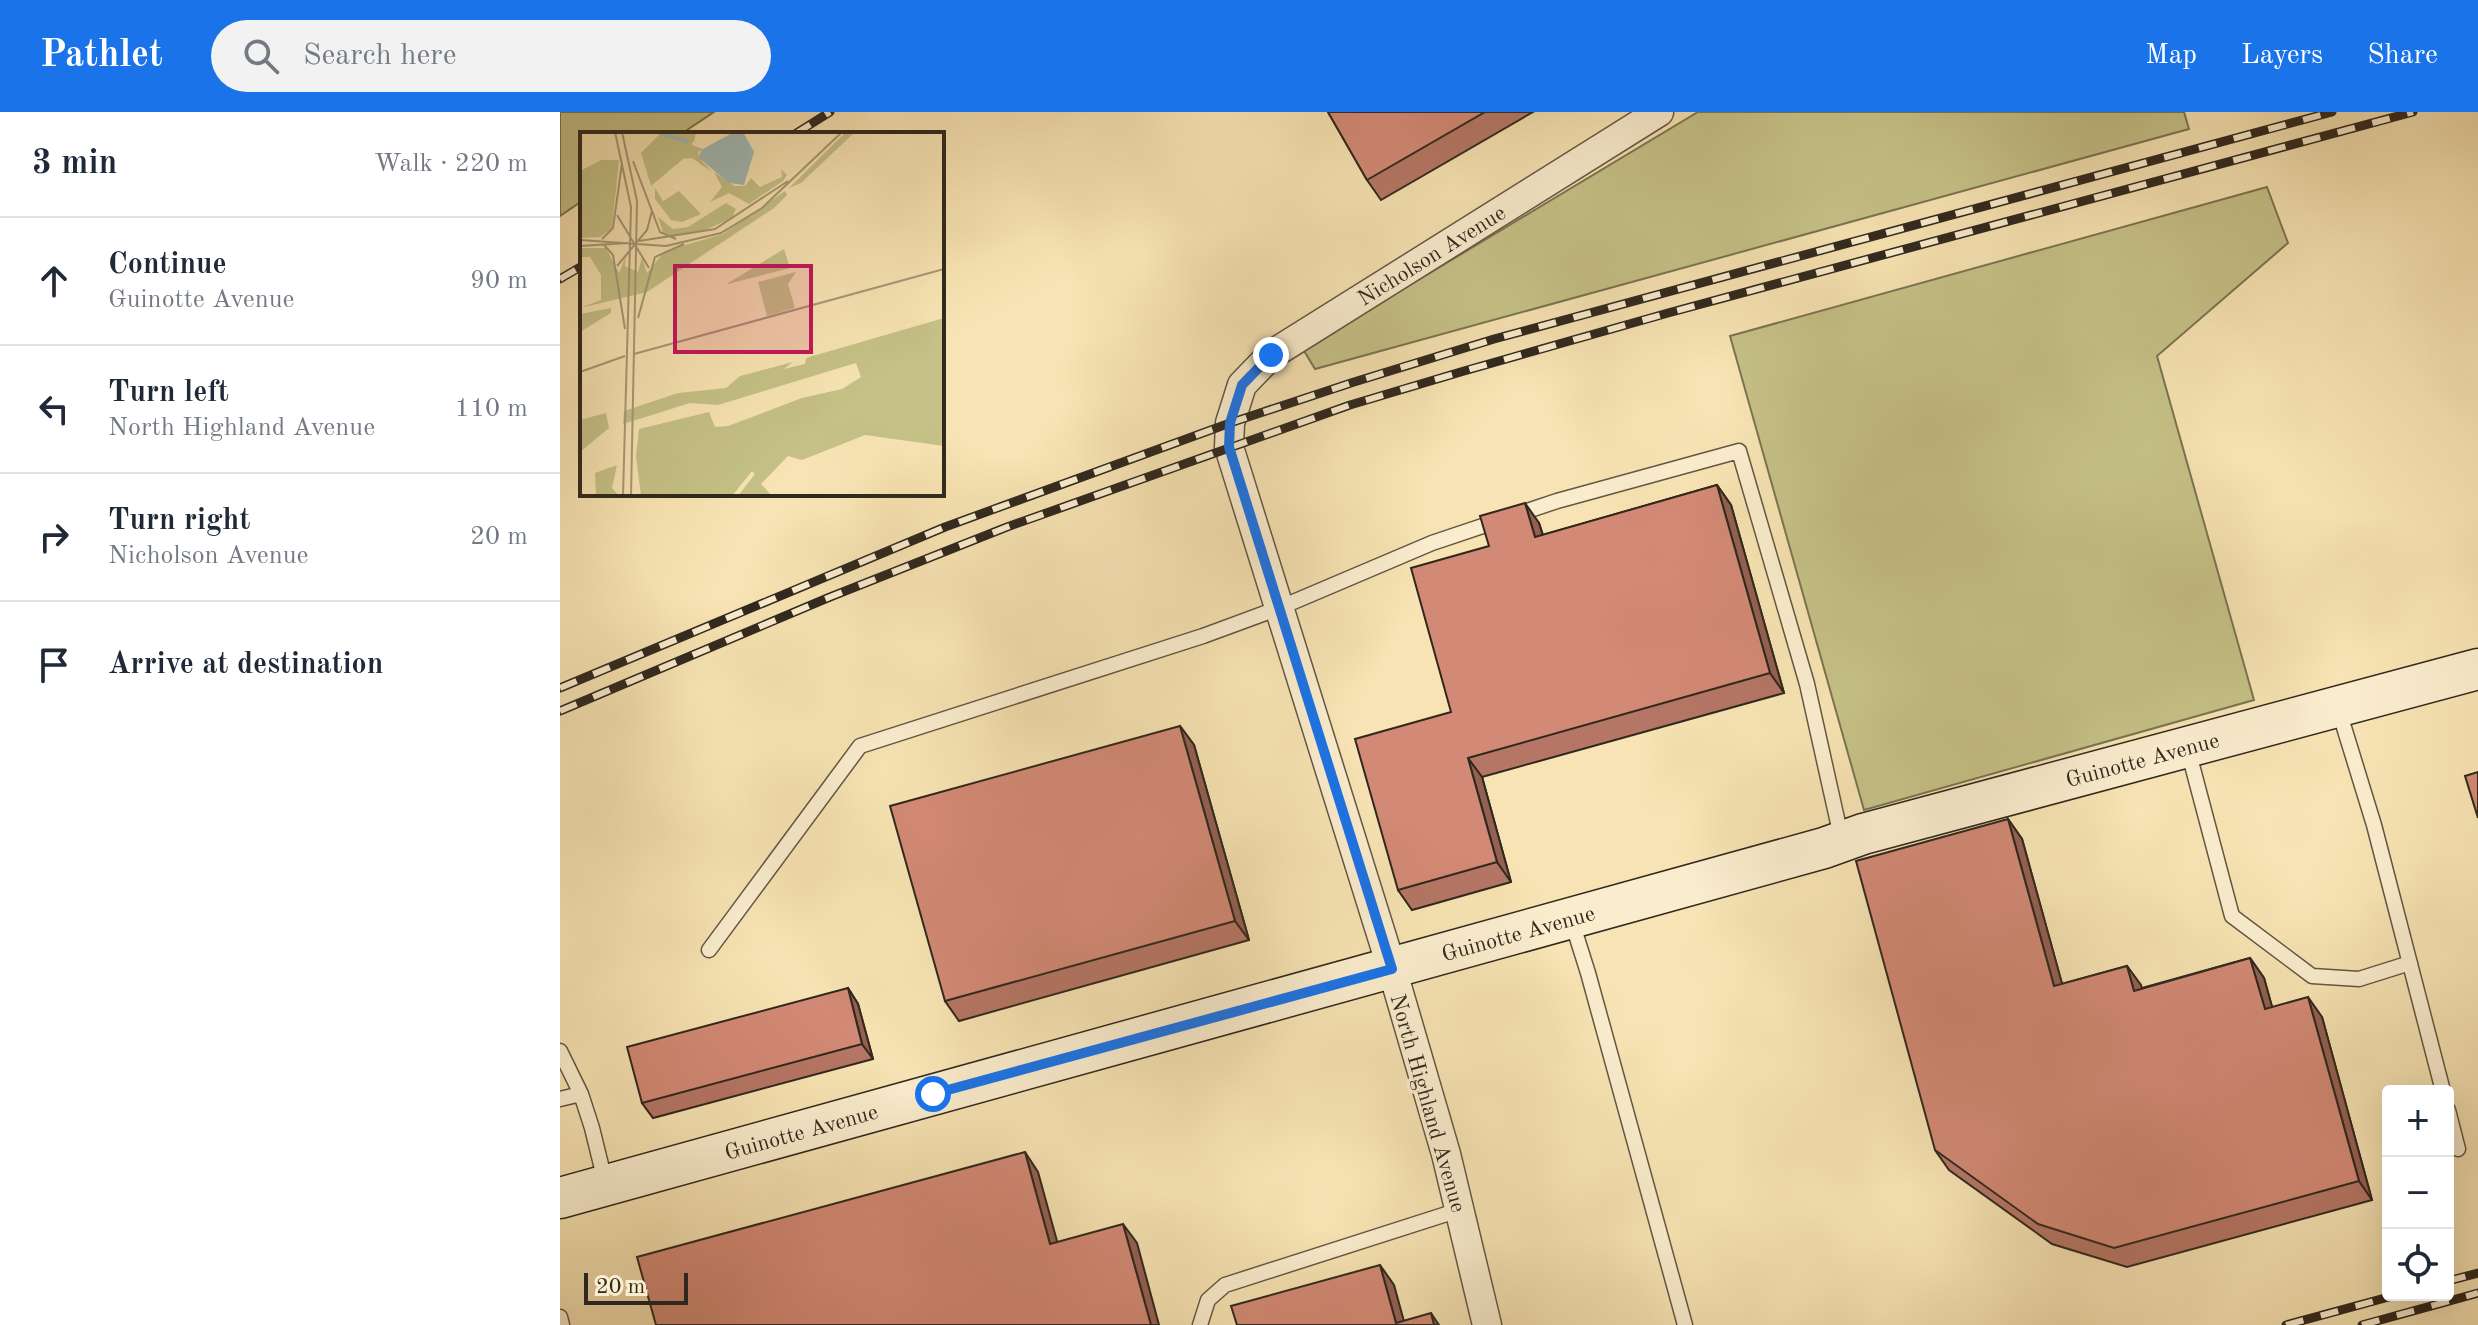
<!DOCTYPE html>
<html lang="en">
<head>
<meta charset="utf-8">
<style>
	body { margin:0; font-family:"Old Standard TT",serif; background:#f2f2f3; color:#1f2937 }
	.controls { position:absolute; right:24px; bottom:24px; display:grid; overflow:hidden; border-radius:8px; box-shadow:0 8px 32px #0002 }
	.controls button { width:72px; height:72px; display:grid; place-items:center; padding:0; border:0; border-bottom:2px solid #e0e1e3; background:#fff; color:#1f2937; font:40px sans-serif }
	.scale { position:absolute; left:24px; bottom:20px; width:104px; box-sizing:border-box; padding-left:8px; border:4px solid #30281e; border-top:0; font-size:22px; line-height:28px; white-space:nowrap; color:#30281e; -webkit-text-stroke:6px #faedce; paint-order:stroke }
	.stop { position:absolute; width:24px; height:24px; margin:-18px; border:6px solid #1a73e8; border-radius:50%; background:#fff }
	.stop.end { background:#1a73e8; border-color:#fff; box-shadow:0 2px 8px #0008 }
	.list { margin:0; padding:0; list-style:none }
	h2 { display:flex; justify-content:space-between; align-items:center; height:104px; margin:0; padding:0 32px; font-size:34px }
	h2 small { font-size:26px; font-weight:400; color:#747a83 }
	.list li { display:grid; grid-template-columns:52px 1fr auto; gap:24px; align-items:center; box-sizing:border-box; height:128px; padding:0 32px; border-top:2px solid #e0e1e3 }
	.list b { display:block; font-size:30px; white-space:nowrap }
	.list p { margin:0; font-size:26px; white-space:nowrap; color:#747a83 }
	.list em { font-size:26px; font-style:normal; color:#747a83 }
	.icon { flex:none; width:44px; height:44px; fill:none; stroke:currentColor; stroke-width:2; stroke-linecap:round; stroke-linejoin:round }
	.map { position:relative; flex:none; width:1918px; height:1213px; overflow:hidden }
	header { display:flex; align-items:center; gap:48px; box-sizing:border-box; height:112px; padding:0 40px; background:#1a73e8; color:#fff }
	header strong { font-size:38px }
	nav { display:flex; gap:44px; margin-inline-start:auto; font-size:28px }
	.search { width:560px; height:72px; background:#f2f2f3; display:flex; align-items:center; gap:20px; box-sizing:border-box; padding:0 28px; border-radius:44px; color:#747a83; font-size:30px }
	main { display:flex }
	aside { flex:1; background:#fff }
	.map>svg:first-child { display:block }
</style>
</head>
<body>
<header>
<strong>Pathlet</strong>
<div class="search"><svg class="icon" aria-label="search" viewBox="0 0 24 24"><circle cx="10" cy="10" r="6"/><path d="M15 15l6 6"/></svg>Search here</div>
<nav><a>Map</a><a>Layers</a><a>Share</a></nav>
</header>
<main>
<aside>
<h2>3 min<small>Walk · 220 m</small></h2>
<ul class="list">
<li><svg class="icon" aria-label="ahead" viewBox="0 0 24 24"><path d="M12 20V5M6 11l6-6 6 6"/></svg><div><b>Continue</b><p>Guinotte Avenue</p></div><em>90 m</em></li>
<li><svg class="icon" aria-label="left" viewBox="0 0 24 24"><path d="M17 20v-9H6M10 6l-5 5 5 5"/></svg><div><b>Turn left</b><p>North Highland Avenue</p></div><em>110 m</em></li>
<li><svg class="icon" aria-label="right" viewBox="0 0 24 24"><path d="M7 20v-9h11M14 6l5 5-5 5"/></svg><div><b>Turn right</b><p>Nicholson Avenue</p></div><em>20 m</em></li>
<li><svg class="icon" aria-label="arrive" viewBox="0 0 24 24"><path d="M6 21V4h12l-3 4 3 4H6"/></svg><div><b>Arrive at destination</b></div></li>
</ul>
</aside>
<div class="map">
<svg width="1918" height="1213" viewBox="0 0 1918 1213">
	<rect width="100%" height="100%" fill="#f7e3b3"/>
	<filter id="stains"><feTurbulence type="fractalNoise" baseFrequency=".0025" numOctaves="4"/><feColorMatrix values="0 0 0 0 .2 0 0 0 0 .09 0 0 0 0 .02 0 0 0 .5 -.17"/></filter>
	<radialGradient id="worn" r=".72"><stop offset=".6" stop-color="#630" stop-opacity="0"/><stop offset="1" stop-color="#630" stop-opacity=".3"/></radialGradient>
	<path fill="#c5c187" stroke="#7a7452" stroke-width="2" d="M0 0H154L121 22H22V89L0 104Z
		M1138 0H1624L1629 17 755 257 743 237Z
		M1707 75 1728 131 1597 244 1694 588 1304 698 1170 224Z"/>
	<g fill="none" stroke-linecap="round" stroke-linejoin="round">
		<defs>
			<path id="lane" d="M1779 599 1814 713 1883 979
				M1628 638 1672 804 1752 864 1799 867 1850 851
				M1011 807 1028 861 1125 1213
				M149 838 300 634 643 524 719 496 872 431 997 389 1179 339 1247 572 1282 729
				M0 939 21 982
				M0 987 21 982 32 1016 45 1069
				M1888 998 1898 1037
				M0 1205 2 1213
				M640 1213 648 1188 665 1173 899 1098"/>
			<g id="street">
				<path id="s1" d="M927 1213 886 1042 832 857 669 335 670 311 682 273 711 243 1099 0"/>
			</g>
			<g id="secondary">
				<path id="s2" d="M0 1086 1264 736 1303 722 1918 557"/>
			</g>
		</defs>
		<use href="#lane" stroke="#625743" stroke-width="17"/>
		<use href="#street" stroke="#625743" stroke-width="31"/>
		<use href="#secondary" stroke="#30281e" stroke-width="43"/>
		<use href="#lane" stroke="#faedce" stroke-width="14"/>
		<use href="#street" stroke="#faedce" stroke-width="28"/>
		<use href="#secondary" stroke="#faedce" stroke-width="40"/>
		<defs>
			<path id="rail" d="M235 22 270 0
				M0 167 22 154
				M0 576 385 415 670 311 794 270 934 227 1772 0
				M0 599 270 485 447 415 790 293 904 259 1108 201 1853 0
				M1888 1169 1918 1161
				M1726 1213 1836 1183
				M1802 1213 1918 1181"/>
		</defs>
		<use href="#rail" stroke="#30281e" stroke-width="9"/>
		<use href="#rail" stroke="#faedce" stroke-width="6" stroke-dasharray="18" stroke-linecap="butt"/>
	</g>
	<path fill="#b57665" stroke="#30281e" stroke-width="2" d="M768 0H973L821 88 807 68Z
		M1157 373 1171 393 1224 581 922 665 951 770 852 798 838 778 891 600 929 434 979 411 983 423Z
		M620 614 634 633 689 828 399 909 385 889Z
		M1448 707 1462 727 1502 872 1567 854 1582 876 1690 846 1704 866 1712 895 1762 905 1812 1088 1567 1155 1492 1132 1389 1058 1375 1038Z
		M288 876 298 892 313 947 93 1006 82 991Z"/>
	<path fill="#936052" stroke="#30281e" stroke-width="2" d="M1157 373 1171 393 1224 581 1210 561Z
		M965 391 979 411 989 444 975 425Z
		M620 614 634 633 689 828 675 809Z
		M908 646 922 665 951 770 937 750Z
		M1448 707 1462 727 1508 893 1494 874Z
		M1690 846 1704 866 1718 916 1705 897Z
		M1567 854 1581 873 1588 898 1574 879Z
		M288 876 298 892 313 947 302 932Z
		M1748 885 1762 905 1812 1088 1799 1069Z
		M465 1040 478 1060 503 1151 490 1132Z
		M563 1112 577 1131 599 1213H591Z
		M820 1153 834 1173 845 1213 836 1211Z
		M871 1201 879 1213H874Z"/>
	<path fill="#d28975" stroke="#30281e" stroke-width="2" d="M768 0H925L807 68Z
		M1157 373 1210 561 908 646 937 750 838 778 795 627 891 600 851 456 929 434 920 404 965 391 975 425Z
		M620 614 675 809 385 889 330 694Z
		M1918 660V706L1905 664Z
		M1448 707 1494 874 1567 854 1574 879 1690 846 1705 897 1748 885 1799 1069 1554 1136 1478 1112 1375 1038 1296 749Z
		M288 876 302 932 82 991 67 935Z
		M465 1040 490 1132 563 1112 591 1213H96L77 1145Z
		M820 1153 836 1211 871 1201 874 1213H677L671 1194Z"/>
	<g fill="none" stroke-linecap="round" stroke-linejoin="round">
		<path stroke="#1a73e8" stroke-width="10" d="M373 982 832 857 669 335 670 311 682 273 711 243"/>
	</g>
	<g text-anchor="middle" stroke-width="7" stroke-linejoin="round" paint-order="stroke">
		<g font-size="22" fill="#30281e" stroke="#faedce">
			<text dy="8" stroke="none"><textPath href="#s1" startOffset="1210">Nicholson Avenue</textPath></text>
			<text dy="8" stroke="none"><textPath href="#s2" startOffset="1642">Guinotte Avenue</textPath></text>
			<text dy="8" stroke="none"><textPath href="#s2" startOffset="994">Guinotte Avenue</textPath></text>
			<text transform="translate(869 991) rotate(74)" y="8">North Highland Avenue</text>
			<text dy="8" stroke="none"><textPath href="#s2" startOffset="250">Guinotte Avenue</textPath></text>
		</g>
	</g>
	<g transform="translate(20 20)">
		<rect width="364" height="364" fill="#f7e3b3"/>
		<path d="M82 0 116 1 114 9 120 14 113 9 112 13 123 17 118 20 121 28 132 40 112 26 103 27 71 54 61 21ZM266 0H275L221 51 209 56ZM21 28H39L32 96 20 105 0 106V39ZM201 37 207 43 203 49 169 72 149 61 130 70 142 55 134 40 154 54H165L171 46 180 55 202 45ZM75 56 83 69 99 59 121 82 102 90 91 88 75 67ZM205 59 207 63 194 76 67 160 0 176 21 168V143L10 125H0V116H26L39 141 46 124 45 134 58 140 62 125 67 141 85 119 143 102ZM146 71 156 77 152 86 125 98 92 104 83 100 78 85 93 97 108 95ZM204 117 210 136 148 152V151ZM216 140 208 152 215 176 187 184 178 150ZM31 176V181L0 200V182ZM364 186V314L285 303 222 328 208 324 181 352 192 364H158L175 342 172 339 152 364H61L56 324 59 297 129 280 135 295 148 294 222 266 262 257 281 245 276 231 138 273 110 271 43 292 44 279 98 261 146 256 160 244 213 230 204 237 225 232 226 226ZM26 281 29 296 0 320V288ZM37 333 32 356 39 364H16L15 341Z" fill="#c5c187"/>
		<path d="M154 0H163L174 20 164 53 149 51 119 26 121 18Z" fill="#a2bbb8"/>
		<path fill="none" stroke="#a2bbb8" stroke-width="4" d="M81 1 108 10"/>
		<path fill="none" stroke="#a79877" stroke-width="2" d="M35 0 51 75 43 364M42 0 57 69 51 364M53 29 80 100 96 107M37 83 69 136M22 107 33 96 42 31M0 108 86 114 141 101 182 76 262 0M59 109 135 97 208 49M24 113 33 123 45 197M0 114 48 111M37 134 67 98 72 79M58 186 75 125 104 112M54 222 364 137M0 240 45 224"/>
		<path fill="#c2185b" fill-opacity="0.15" stroke="#c2185b" stroke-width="4" d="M95 134H231V220H95Z"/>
		<rect width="364" height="364" fill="none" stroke="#30281e" stroke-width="4"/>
	</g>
	<rect width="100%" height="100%" filter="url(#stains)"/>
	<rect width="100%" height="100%" fill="url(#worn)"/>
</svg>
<div class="controls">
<button>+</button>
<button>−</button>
<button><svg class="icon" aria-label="locate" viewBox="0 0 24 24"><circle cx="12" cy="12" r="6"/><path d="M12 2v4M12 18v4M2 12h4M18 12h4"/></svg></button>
</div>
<div class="scale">20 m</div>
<div class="stop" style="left:373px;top:982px"></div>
<div class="stop end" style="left:711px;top:243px"></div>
</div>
</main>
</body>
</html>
